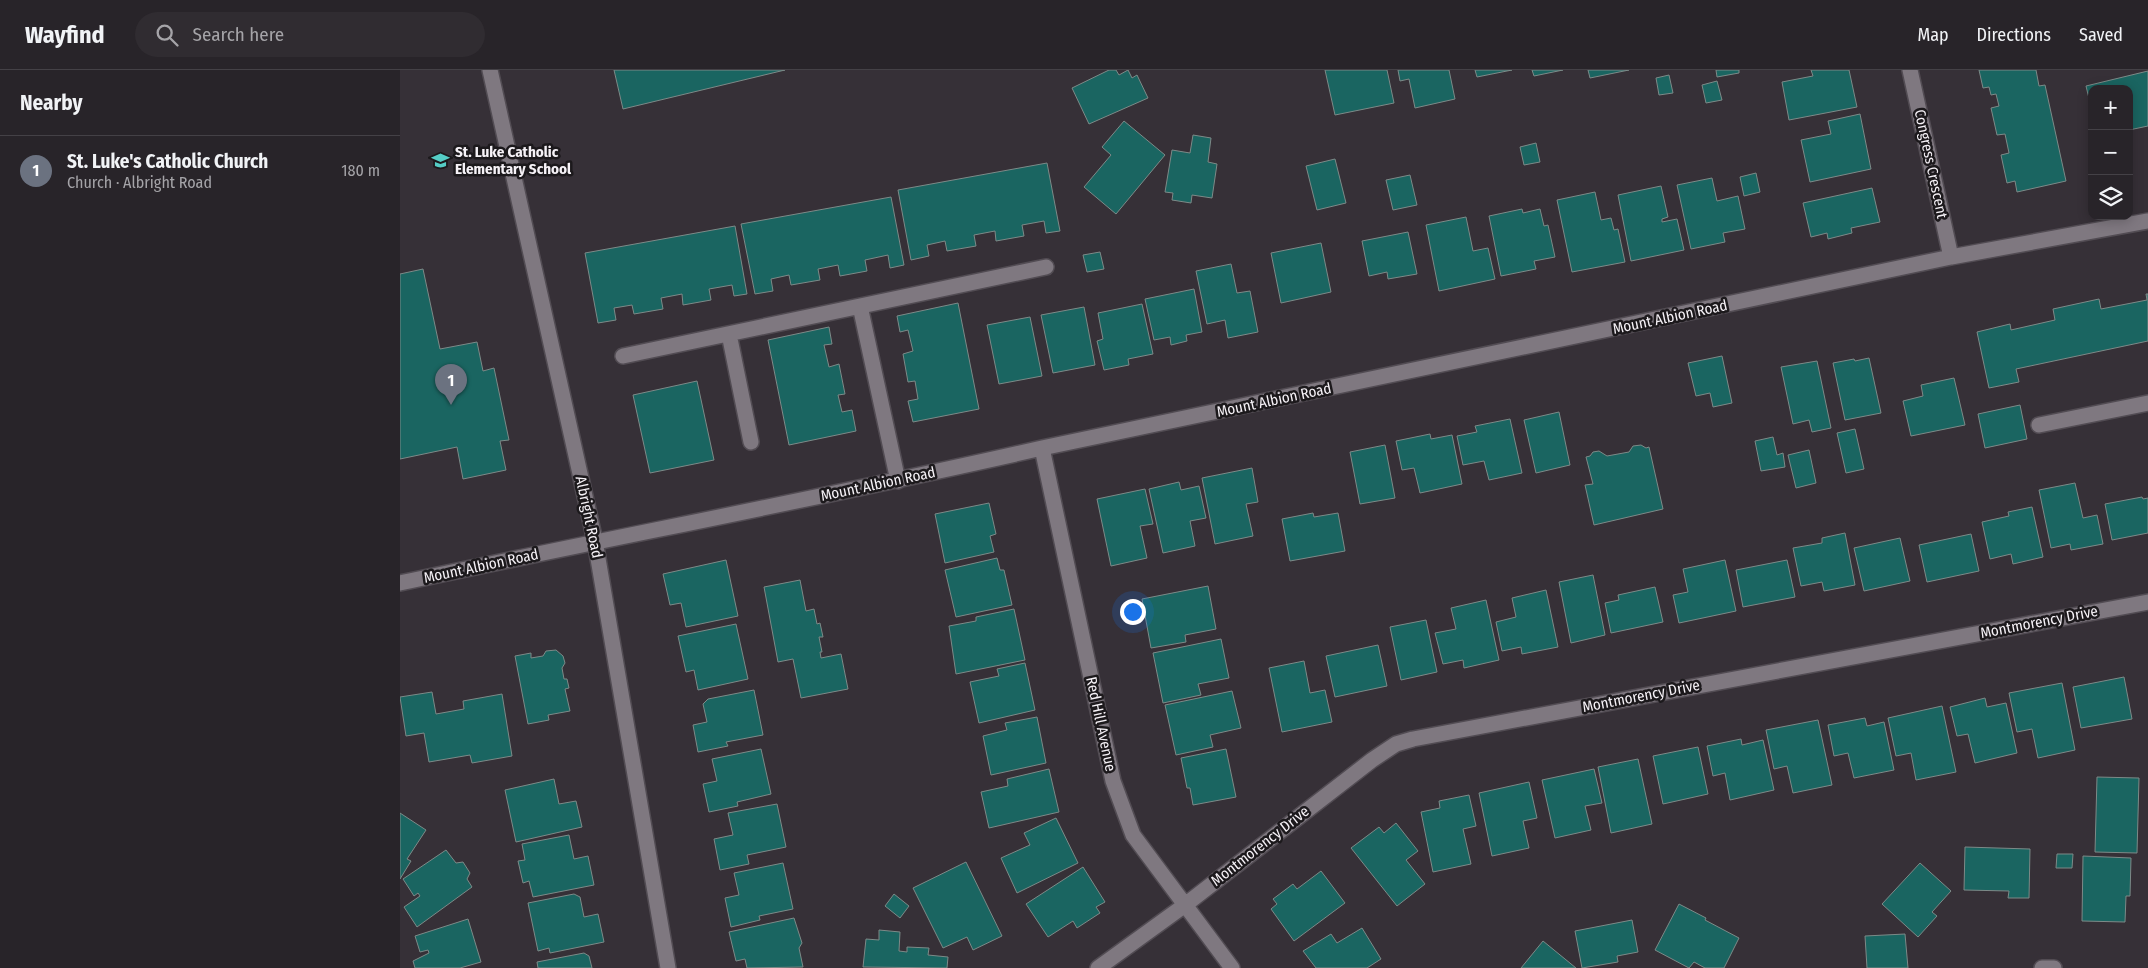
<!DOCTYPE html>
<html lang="en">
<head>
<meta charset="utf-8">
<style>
	body { margin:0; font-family:"Fira Sans Condensed",sans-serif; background:#302c31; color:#f1f3f6 }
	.controls { position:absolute; right:15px; top:15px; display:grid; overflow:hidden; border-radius:10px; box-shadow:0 2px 12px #0003 }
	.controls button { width:45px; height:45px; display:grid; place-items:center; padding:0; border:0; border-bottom:1px solid #444146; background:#282429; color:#f1f3f6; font:25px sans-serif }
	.you { position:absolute; left:732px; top:541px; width:18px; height:18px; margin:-12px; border:4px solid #fff; border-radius:50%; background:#1a73e8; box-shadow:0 0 0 8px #1a73e833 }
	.badge { display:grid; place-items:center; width:32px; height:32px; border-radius:50%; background:#55cdc6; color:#fff; font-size:16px; font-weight:700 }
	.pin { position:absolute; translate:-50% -41px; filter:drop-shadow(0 1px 2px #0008) }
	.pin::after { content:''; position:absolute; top:26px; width:18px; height:15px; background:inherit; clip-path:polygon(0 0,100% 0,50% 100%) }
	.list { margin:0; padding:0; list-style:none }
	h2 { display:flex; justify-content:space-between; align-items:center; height:65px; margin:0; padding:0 20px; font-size:21px }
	h2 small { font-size:16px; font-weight:400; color:#a5a4a8 }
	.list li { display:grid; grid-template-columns:32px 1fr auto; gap:15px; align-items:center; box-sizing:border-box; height:70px; padding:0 20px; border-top:1px solid #444146 }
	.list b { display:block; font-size:19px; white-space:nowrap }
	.list p { margin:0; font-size:16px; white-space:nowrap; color:#a5a4a8 }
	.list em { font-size:16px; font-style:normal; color:#a5a4a8 }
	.icon { flex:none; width:28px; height:28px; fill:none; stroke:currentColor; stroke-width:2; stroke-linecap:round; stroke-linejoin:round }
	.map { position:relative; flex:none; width:1748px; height:898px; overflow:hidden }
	header { display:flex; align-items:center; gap:30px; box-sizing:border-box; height:70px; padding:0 25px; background:#282429; border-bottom:1px solid #444146 }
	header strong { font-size:24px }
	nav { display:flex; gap:28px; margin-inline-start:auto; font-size:18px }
	.search { width:350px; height:45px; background:#302c31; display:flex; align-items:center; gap:12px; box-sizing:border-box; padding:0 18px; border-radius:28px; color:#a5a4a8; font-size:19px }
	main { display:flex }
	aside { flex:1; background:#282429 }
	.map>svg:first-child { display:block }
</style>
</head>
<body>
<header>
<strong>Wayfind</strong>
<div class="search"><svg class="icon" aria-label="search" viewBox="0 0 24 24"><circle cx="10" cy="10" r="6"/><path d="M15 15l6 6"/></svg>Search here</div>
<nav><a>Map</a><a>Directions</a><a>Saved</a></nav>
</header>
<main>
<aside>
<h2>Nearby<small></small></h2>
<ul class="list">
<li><span class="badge" style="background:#6b7280">1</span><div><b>St. Luke's Catholic Church</b><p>Church · Albright Road</p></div><em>180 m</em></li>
</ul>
</aside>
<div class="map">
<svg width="1748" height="898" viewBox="0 0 1748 898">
	<rect width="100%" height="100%" fill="#363037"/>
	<path fill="#1a6561" stroke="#7d8a88" d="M214 0H385L223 39Z
		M709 0H716L719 5 728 0 732 8 737 5 748 28 689 54 672 18Z
		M925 0H987L994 33 935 45Z
		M998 0H1049L1055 29 1015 38 1009 9 1000 11Z
		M1075 0H1112L1077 7Z
		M1132 0H1163L1134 6Z
		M1188 0H1229L1190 8Z
		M1316 0H1339V3L1317 7Z
		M1411 0H1449L1457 37 1389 50 1382 12 1413 6Z
		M1579 0H1636L1639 16 1645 15 1666 111 1617 122 1615 111 1607 113 1601 85 1609 83 1605 64 1597 65 1591 38 1599 36 1596 24 1591 25 1589 17 1583 18Z
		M1748 1V56L1729 60V19H1692V41L1686 16Z
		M1269 5 1273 23 1259 25 1256 8Z
		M1317 11 1322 30 1306 33 1302 15Z
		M1460 44 1471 99 1410 112 1401 70 1431 64 1428 51Z
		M724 51 765 85 716 144 684 117 711 85 702 77Z
		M793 65 811 68 808 92 817 94 812 128 792 125 791 133 772 130 773 123 765 122 772 80 790 83Z
		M1136 73 1140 92 1124 95 1120 77Z
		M935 89 946 133 917 140 906 96Z
		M647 93 660 161 646 163 644 151 622 155 624 166 596 171 595 161 574 165 576 176 547 181 545 171 527 175 529 186 511 190 498 120Z
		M1356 103 1360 122 1344 126 1340 107Z
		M1010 105 1017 135 993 140 986 110Z
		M1312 108 1317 131 1338 126 1345 159 1323 163 1325 172 1291 179 1277 115Z
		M1261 116 1268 147 1262 149V152L1277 149 1284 180 1231 191 1218 125Z
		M1472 118 1480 152 1451 158 1452 163 1428 169 1427 163 1411 167 1403 133Z
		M1195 122 1201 150 1211 148 1214 160 1218 159 1225 192 1172 202 1157 130Z
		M491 127 504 195 490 198 488 185 465 190 467 201 440 206 438 195 418 199 420 210 391 215 389 205 371 209 373 221 355 224 341 154Z
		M1122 139 1123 143 1140 139 1144 156 1148 155 1155 187 1134 191 1136 199 1101 206 1089 146Z
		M1066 147 1073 181 1088 178 1095 209 1039 221 1026 155Z
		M335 156 347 224 334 226 332 215 309 219 311 230 283 235 282 224 261 228 263 239 234 244 232 235 214 238 216 250 198 253 185 183Z
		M1008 162 1017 204 988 209 987 202 969 206 962 171Z
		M921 173 931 222 881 233 871 183Z
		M700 182 704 199 687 202 683 185Z
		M831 194 837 223 850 221 858 262 828 268 825 250 807 254 796 201Z
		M23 199 40 279 77 272 83 301 94 298 109 370 100 371 106 400 63 409 57 377 0 389V204Z
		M794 219 802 262 786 265 787 271 771 275 770 267 754 270 745 229Z
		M1746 224H1748V271L1616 299 1619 312 1589 318 1577 262 1610 254 1611 260 1655 250 1653 239 1699 229 1701 239 1747 230Z
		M558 233 579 339 513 352 508 331 518 329 515 311 508 312 503 284 513 281 508 260 500 262 497 246Z
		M742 234 753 284 728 289 729 295 704 300 697 271 703 269 698 243Z
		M684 237 695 295 653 303 641 245Z
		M630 247 642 306 599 314 587 255Z
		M429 257 432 274 424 275 429 297 439 294 445 324 438 325 442 342 452 340 456 361 389 375 368 270Z
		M1322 286 1332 333 1313 337 1310 323 1296 326 1288 293Z
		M1469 288 1481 343 1445 350 1433 293 1454 289 1455 291Z
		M1417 291 1431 358 1412 362 1409 350 1393 354 1381 297Z
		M1554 308 1565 355 1511 366 1503 331 1523 326 1521 315Z
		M297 311 314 390 250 403 233 325Z
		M1620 335 1627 369 1585 378 1578 344Z
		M1159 342 1170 395 1136 403 1124 350Z
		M1110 349 1122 403 1089 410 1084 391 1063 395 1057 366 1077 362 1075 356Z
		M1455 359 1464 399 1446 403 1437 363Z
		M1030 364 1031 369 1052 365 1062 414 1020 423 1014 398 1002 400 996 371Z
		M1373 367 1377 385 1383 383 1385 397 1361 401 1355 371Z
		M985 375 995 428 960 434 950 382Z
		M1241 375 1246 378 1249 377 1263 439 1194 455 1185 415 1193 414 1186 387 1190 386 1193 382 1199 381 1207 386 1229 382 1233 376Z
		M1409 380 1416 413 1396 418 1388 385Z
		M852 398 858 432 846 434 853 466 815 474 802 408Z
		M779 412 781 420 799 416 806 448 790 451 795 476 763 483 749 419Z
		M1675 413 1683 448 1697 445 1703 474 1671 480 1670 474 1651 478 1639 420Z
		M745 419 753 454 740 456 747 488 711 496 697 429Z
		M1742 427 1743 429 1748 428V463L1712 470 1705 434Z
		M589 433 596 464 590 466 594 482 545 493 535 444Z
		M1632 437 1643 487 1613 494 1611 484 1590 489 1582 452 1609 446 1608 442Z
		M913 443 914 447 938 443 945 481 890 491 882 449Z
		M1445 463 1455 515 1424 521 1422 512 1401 516 1393 478 1422 473V468Z
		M1571 464 1579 501 1527 512 1519 475Z
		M1500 468 1510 511 1464 521 1454 478Z
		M597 488 600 500H604L612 535 556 547 545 500Z
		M326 490 338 546 286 557 281 533 270 535 263 504Z
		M1325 490 1336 541 1279 553 1273 525 1288 522 1283 499Z
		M1387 490 1395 527 1343 537 1336 500Z
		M1193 505 1205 565 1171 573 1159 512Z
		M400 510 406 541 414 539 417 554 420 553 423 567H419L422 582H420L421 588 441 584 448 619 401 628 393 589 378 592 364 517Z
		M808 516 816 559 785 565 786 572 751 578 742 529Z
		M1255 517 1263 552 1211 563 1205 533 1219 530 1218 525Z
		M1146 520 1158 577 1122 584 1121 577 1102 581 1096 552 1116 547 1112 528Z
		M1086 530 1099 590 1064 598 1063 590 1043 594 1035 563 1056 559 1051 538Z
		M614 539 625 590 556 604 549 556 576 551V547Z
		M1026 550 1037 602 1001 610 990 557Z
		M336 554 348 609 298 620 294 600 286 602 278 566Z
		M821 569 829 608 798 614 801 625 763 633 753 583Z
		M978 575 987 616 935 627 926 586Z
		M156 580 163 586 165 593 162 598 164 609H167L169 618 165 619 170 641 148 645 149 650 128 654 115 586 131 583V588L143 586 146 581Z
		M904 591 910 623 925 620 932 652 882 662 869 598Z
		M625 593 635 640 579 653 570 612 599 606 597 599Z
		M1724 607 1732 649 1681 658 1673 617Z
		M1662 613 1675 680 1638 688 1632 659 1617 662 1609 623Z
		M354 620 363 665 326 672 328 676 298 682 293 655 307 652 303 634 308 629Z
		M832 621 841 658 810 665 813 677 776 685 765 635Z
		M32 622 36 644 64 639 63 631 102 624 112 686 72 693 70 685 29 692 24 663 6 666 0 627Z
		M1585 628 1587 637 1606 633 1617 683 1575 693 1568 664 1557 666 1550 637Z
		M1542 636 1556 702 1516 710 1511 683 1496 686 1488 648Z
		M637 647 646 693 591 705 583 666 607 660 605 653Z
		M1465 648 1467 656 1484 652 1494 700 1454 708 1448 683 1434 686 1428 655Z
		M1418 650 1432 715 1393 723 1387 696 1374 699 1366 660Z
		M1341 669 1342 675 1363 670 1374 720 1330 730 1325 703 1313 706 1307 676Z
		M1298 677 1308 724 1263 734 1253 686Z
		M361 679 371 724 337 732 338 736 309 742 303 714 317 711 312 689Z
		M826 679 836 727 793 735 790 718H787L781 688Z
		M1238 689 1252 754 1211 763 1198 697Z
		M649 699 659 742 589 758 581 722 608 716 607 709Z
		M1194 699 1202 733 1185 736 1191 760 1155 768 1142 710Z
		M1697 707 1739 708 1737 783 1695 782Z
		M154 709 159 734 176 731 182 757 116 772 105 720Z
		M1129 712 1137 748 1123 751 1129 778 1092 786 1079 723Z
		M1069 725 1076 756 1063 759 1071 794 1033 802 1021 742 1040 738 1039 731Z
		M377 734 386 777 347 785 349 794 320 800 314 769 333 765 328 743Z
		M0 743 26 760 7 789 11 791 0 809Z
		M656 748 678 793 617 823 601 788 630 775 624 763Z
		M996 753 1018 781 1006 790 1025 814 997 836 951 778 979 757 984 763Z
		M169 765 174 789 188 786 194 815 133 827 129 811 123 813 118 791 125 790 122 774Z
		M1565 777 1630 779 1629 828H1608L1609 821 1564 820Z
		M46 780 56 793 63 792 70 803 67 809 72 817 17 857 4 837 20 826 18 823 14 826 3 809Z
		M1657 784H1673L1672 798H1656Z
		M1683 786 1731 788 1730 826H1726L1725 852 1682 851Z
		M566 792 602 866 573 880 567 867 543 878 513 818Z
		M383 793 393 839 359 846 360 850 331 857 325 828 339 825 334 803Z
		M1520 793 1551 821 1532 842 1537 846 1518 867 1482 834Z
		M683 797 705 832 696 837 700 843 677 858 673 851 648 867 626 834Z
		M921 801 945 833 894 871 871 839 877 834 873 829 893 814 897 819Z
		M174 824 180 827 184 847 198 844 204 872 150 883 149 878 138 881 128 833Z
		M494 824 509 836 500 848 485 836Z
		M1279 834 1306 848 1305 850 1339 868 1324 898H1305L1294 892 1289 898 1255 880Z
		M394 848 402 873 399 878 403 897 347 898 345 889 336 891 329 862Z
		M68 849 81 892 60 898H15L13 891 29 883 28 880 20 882 15 866Z
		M1232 850 1238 882 1217 886 1218 892 1182 898 1175 861Z
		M962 858 981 889 967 898H916L903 881 931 864 937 873Z
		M479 860 500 862 499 881 507 882V877L529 878 528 885 548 887 547 898 463 897 466 869 479 870Z
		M1505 864 1508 898H1467L1465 866Z
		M1143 871 1176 898H1121Z
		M184 883 189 886 192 898H138L137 892Z"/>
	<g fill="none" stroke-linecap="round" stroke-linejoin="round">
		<defs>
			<path id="minor" d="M90 0 195 471 268 898
				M1510 0 1551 187
				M460 236 498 411
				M329 264 351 372
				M223 286 646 197
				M1639 355 1748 333
				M642 378 713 711 733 765 832 898
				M0 513C214 467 428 427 642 378L1551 187 1748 151
				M698 898 785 835 972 690 996 674 1013 669 1748 532
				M1642 898H1654"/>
		</defs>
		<use href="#minor" stroke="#524c53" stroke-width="18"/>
		<use href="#minor" stroke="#7f7880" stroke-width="15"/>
	</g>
	<defs>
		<symbol id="school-bare" viewBox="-9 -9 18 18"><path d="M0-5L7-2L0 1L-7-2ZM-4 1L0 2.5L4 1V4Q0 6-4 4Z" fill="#55cdc6" stroke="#1c191c" stroke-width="2.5" paint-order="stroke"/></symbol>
	</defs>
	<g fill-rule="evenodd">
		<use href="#school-bare" x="28" y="78" width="25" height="25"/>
	</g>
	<g text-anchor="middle" stroke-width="5" stroke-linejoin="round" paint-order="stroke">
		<g font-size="15" font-weight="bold" fill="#f6f2f7" stroke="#1c191c" text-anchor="start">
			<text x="55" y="87">St. Luke Catholic<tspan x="55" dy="17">Elementary School</tspan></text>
		</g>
		<g font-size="15" fill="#f6f2f7" stroke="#1c191c">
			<text transform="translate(1531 94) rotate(78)" y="5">Congress Crescent</text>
			<text transform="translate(1270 247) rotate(-12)" y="5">Mount Albion Road</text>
			<text transform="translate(874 330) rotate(-12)" y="5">Mount Albion Road</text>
			<text transform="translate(478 414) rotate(-12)" y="5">Mount Albion Road</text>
			<text transform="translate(189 447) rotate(78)" y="5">Albright Road</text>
			<text transform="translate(81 496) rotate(-12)" y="5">Mount Albion Road</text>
			<text transform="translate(1639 552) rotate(-11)" y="5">Montmorency Drive</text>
			<text transform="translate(1241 626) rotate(-11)" y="5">Montmorency Drive</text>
			<text transform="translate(701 654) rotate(78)" y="5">Red Hill Avenue</text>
			<text transform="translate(860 776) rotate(-38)" y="5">Montmorency Drive</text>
		</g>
	</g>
</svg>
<div class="controls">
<button>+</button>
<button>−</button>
<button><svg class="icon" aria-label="layers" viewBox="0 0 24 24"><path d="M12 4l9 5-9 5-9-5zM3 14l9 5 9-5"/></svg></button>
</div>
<div class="you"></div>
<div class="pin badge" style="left:51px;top:335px;background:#6b7280">1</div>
</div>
</main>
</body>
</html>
